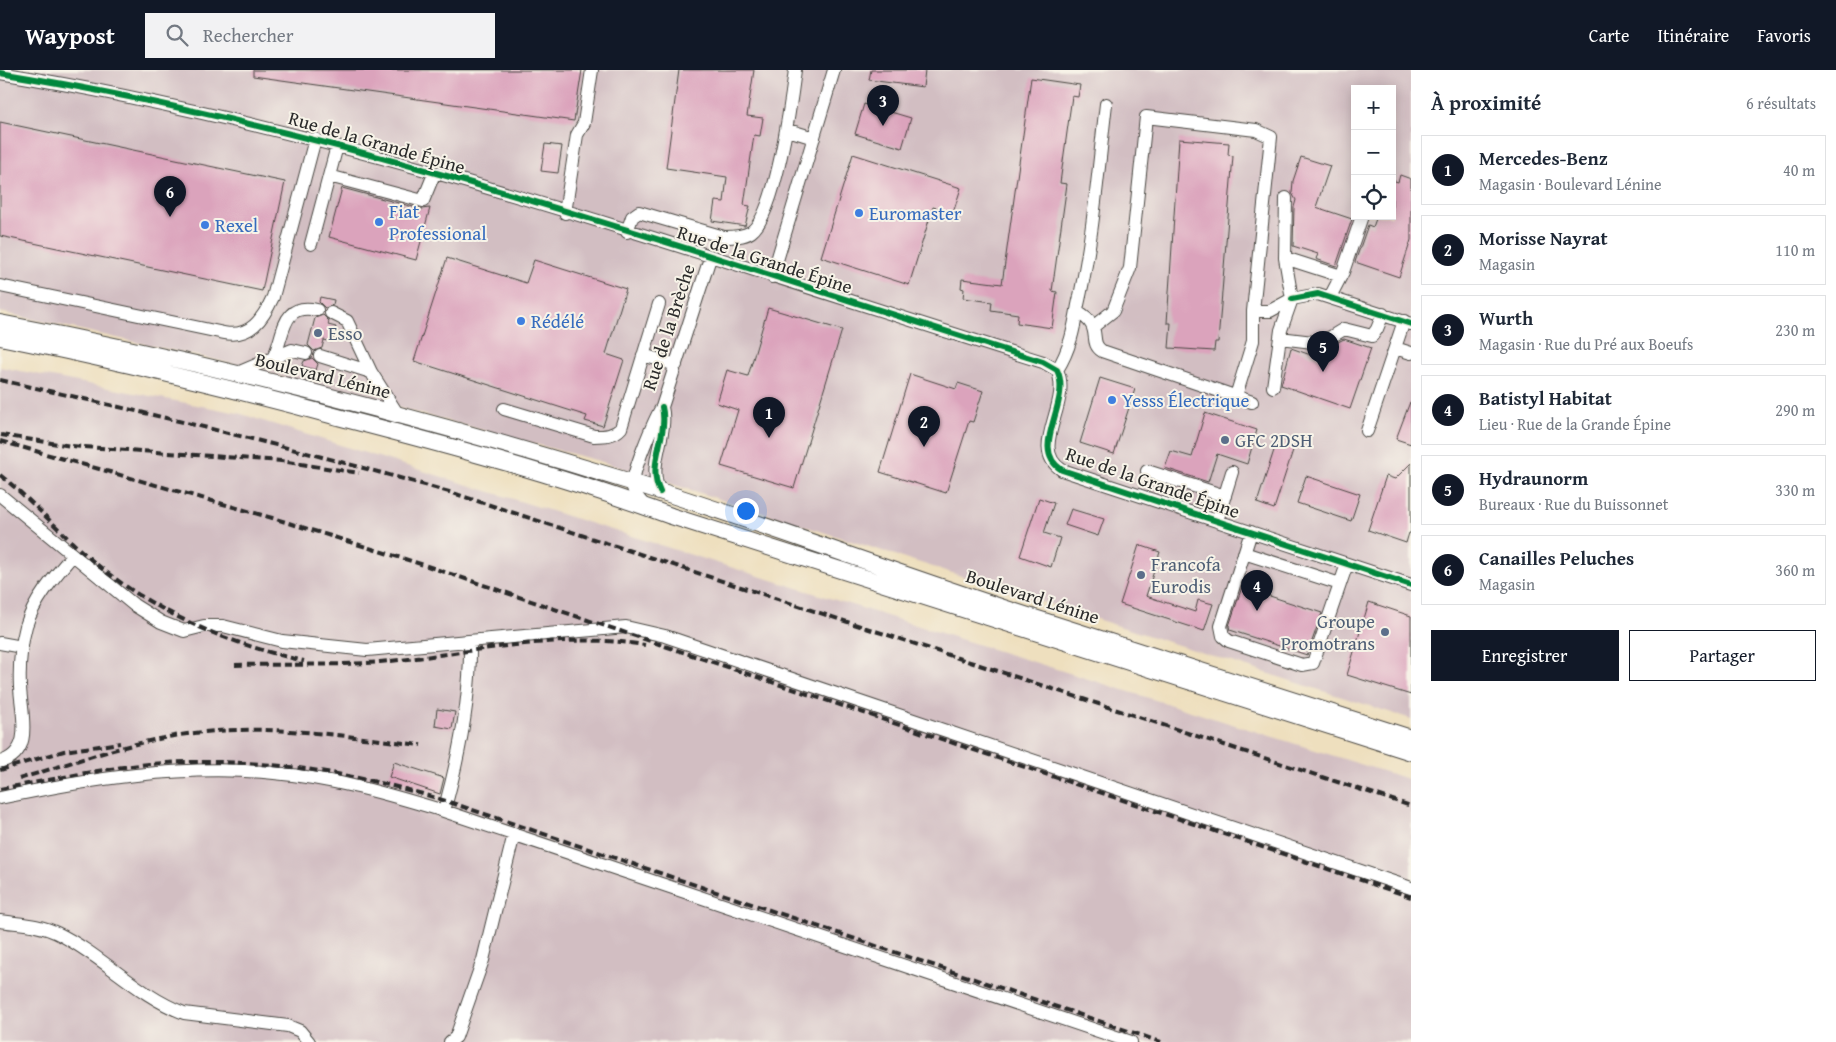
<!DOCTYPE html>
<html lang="fr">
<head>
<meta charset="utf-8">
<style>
	body { margin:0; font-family:"Gentium Book Plus",serif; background:#f2f2f3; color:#1f2937 }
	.controls { position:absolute; right:15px; top:15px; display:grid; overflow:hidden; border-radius:0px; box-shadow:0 2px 12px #0003 }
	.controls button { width:45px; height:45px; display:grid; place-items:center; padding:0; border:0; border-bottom:1px solid #e0e1e3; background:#fff; color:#1f2937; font:25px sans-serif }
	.you { position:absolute; left:745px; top:440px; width:18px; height:18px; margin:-12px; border:4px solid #fff; border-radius:50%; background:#1a73e8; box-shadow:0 0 0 8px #1a73e833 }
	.badge { display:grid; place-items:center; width:32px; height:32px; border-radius:50%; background:#111827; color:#fff; font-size:16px; font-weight:700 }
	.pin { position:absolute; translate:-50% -41px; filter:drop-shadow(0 1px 2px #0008) }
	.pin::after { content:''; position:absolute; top:26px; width:18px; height:15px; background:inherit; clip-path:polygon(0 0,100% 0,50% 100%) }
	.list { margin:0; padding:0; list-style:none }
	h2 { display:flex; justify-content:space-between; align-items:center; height:65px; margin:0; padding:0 20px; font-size:21px }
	h2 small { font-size:16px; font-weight:400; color:#747a83 }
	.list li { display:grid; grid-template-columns:32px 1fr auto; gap:15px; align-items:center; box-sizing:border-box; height:70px; margin:0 10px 10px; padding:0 10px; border:1px solid #e0e1e3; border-radius:0px }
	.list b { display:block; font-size:19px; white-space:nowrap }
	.list p { margin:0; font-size:16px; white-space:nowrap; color:#747a83 }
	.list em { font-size:16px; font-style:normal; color:#747a83 }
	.actions { display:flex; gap:10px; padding:15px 20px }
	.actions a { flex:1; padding:11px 0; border:1px solid #111827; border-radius:0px; text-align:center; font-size:18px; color:#111827 }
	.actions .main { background:#111827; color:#fff }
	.icon { flex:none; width:28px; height:28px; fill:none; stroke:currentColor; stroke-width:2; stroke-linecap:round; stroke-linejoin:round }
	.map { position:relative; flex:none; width:1411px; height:972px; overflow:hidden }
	header { display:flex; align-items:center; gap:30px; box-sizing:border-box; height:70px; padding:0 25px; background:#111827; color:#fff }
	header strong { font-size:24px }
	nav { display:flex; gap:28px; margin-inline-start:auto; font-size:18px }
	.search { width:350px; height:45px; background:#f2f2f3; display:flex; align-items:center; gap:12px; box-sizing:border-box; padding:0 18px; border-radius:0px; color:#747a83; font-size:19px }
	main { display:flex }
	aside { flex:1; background:#fff }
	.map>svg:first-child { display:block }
</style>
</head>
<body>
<header>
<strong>Waypost</strong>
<div class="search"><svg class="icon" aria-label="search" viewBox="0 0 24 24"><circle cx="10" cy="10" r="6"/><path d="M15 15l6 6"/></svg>Rechercher</div>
<nav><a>Carte</a><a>Itinéraire</a><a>Favoris</a></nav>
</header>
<main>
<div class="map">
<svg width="1411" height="972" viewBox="0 0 1411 972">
	<rect width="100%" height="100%" fill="#f7f3e8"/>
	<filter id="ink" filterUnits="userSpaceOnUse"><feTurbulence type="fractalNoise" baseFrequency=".02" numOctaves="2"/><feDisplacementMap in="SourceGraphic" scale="10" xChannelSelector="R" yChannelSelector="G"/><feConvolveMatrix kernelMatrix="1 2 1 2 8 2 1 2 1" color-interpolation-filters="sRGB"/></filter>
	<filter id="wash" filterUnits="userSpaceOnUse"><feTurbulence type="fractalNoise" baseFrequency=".0096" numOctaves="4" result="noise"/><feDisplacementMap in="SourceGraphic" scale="20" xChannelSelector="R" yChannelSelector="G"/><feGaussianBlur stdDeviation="1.12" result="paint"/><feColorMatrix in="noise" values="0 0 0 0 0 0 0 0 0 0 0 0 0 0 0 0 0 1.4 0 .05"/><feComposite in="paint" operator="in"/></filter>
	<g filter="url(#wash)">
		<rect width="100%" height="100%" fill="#eedfbe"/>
		<path fill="#d2bec2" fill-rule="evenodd" d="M0 0H1411V649L599 391 229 293 0 242ZM1355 19H1392V146H1355Z
			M0 297 238 343 1411 710V972H0Z"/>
		<g id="blocks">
			<path fill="#dba3bc" d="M253 0H582L574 51 253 6Z
				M679 0H754L747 46 763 48 760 66 754 65 744 135 750 136 745 156 712 151 715 131 724 132 727 107 666 98Z
				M871 0H925L923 17 869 10Z
				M1031 8 1080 15 1078 27 1072 26 1060 113 1067 114 1052 221 1057 222 1052 258 1017 253 1018 244 991 240 992 232 963 228 964 219 961 218 962 209 1002 214Z
				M864 34 911 48 902 78 855 64Z
				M0 52 285 112 262 221 0 166Z
				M1179 69 1229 73 1228 85 1233 86 1218 272H1215L1214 281 1169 278 1171 253H1167Z
				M545 74 562 76 558 103 541 101Z
				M853 84 961 118 953 143 933 137 909 215 821 187Z
				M1301 87 1330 96 1316 137 1352 149 1336 196 1316 189 1318 184 1293 176 1294 137 1296 130 1292 123 1293 111Z
				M1400 105 1411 109V170L1399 207 1355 192 1368 155 1373 157 1377 146H1392V110L1398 112Z
				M342 118 421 139 430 138 416 190 329 167Z
				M447 188 526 213 534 190 626 219 606 284 624 290 603 356 585 351 587 346 414 291Z
				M320 227 334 230 333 235 325 238 319 232Z
				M768 238 842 260 794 418 721 396 738 340 717 333 727 300 748 306Z
				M323 245 329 251 328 255 336 257 332 272 324 270 322 278 314 281 308 275 315 248Z
				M1344 269 1371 278 1350 339 1281 315 1291 278 1322 289 1334 274Z
				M312 288 318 294 316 300 302 296 304 291Z
				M910 304 956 319 958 313 983 321 973 352 969 351 946 423 880 402Z
				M1100 308 1135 319 1114 384 1080 373Z
				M1410 332H1411V374L1396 369Z
				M1205 343 1257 360 1247 394 1217 384 1208 412 1165 398 1171 381 1192 387Z
				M1278 368 1295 374 1274 439 1257 433Z
				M1411 393V463H1409L1406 473 1368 460 1386 406 1395 409Z
				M1306 406 1360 424 1351 451 1297 433Z
				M1039 428 1054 433 1044 463 1060 468 1051 497 1020 486Z
				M1071 439 1104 449 1098 466 1065 455Z
				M1139 475 1160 482 1146 526 1195 542 1198 530 1213 534 1204 561 1120 534Z
				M1242 517 1322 543 1307 585 1230 560 1229 556Z
				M1369 532 1411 546V625L1347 605Z
				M437 639 455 642 452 659 435 656Z
				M394 692 444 708 440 724 389 707Z"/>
		</g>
	</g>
	<g filter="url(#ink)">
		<use href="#blocks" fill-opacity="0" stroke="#484641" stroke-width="1"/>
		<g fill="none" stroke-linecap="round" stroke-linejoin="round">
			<defs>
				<path id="minor" d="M0 3C355 61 700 185 1043 292L1057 300C1073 333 1027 378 1062 400L1411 515
					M788 60 814 68
					M329 106 423 131 434 104
					M565 143 577 65 584 53 592 0
					M627 162 632 147 639 142 724 167C733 167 743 167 751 162 776 144 791 32 795 0
					M311 174 337 76
					M1285 188 1341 206
					M772 207 834 0
					M0 216 224 263C250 268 263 249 273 227L315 69
					M1330 227 1343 202 1362 146
					M1077 242C1105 257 1087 271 1102 281L1252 332
					M331 243 347 251 371 302
					M1094 256 1113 241 1130 198 1146 47 1256 60 1271 67 1253 241H1270L1292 229 1318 224 1411 254
					M1280 268 1321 273 1344 259 1372 266 1377 259 1383 244
					M1395 278 1411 283
					M643 285 676 295
					M274 286C285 264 281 232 317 240
					M320 286 371 302 397 343
					M1057 300C1070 280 1074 258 1078 235 1093 169 1098 101 1106 34
					M235 304 292 280 306 283
					M1273 317 1281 260 1292 229 1285 188 1286 128
					M1236 326 1253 271V241
					M504 339 594 366C604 366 614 366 621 358L659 234
					M1367 361 1404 251
					M1147 401 1225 426
					M660 422C646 394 669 366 662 337
					M0 425 134 535 161 552 184 561 204 556H223L282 571 367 580 626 557 665 566 1411 818
					M646 437C641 432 635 426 633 418 630 406 655 348 662 337L710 188
					M1217 451 1232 402
					M1251 462 1221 556 1223 566 1229 571 1302 595 1313 593 1347 494
					M1244 483 1340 514
					M0 573 22 577
					M0 692C35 682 21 644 20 617 19 597 21 575 26 556 34 530 55 506 72 486
					M0 728C89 709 182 694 274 703 332 708 388 724 444 741L1131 972
					M444 741C459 687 471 628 470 572
					M0 851C19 854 39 854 57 863 102 885 137 925 184 943L288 956 300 961 309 972
					M450 972 456 967 483 890 514 764"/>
				<path id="major" d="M0 253C213 293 424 348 631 412 760 452 887 500 1016 542 1148 585 1280 625 1411 668
					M0 267C114 290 226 317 338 347 450 376 562 406 671 446L1411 682"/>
			</defs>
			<use href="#minor" stroke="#484641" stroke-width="14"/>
			<use href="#major" stroke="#484641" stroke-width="18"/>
			<use href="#minor" stroke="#fff" stroke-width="12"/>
			<use href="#major" stroke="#fff" stroke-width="16"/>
			<path stroke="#2b2b2b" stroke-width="4" stroke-dasharray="8 4" stroke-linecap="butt" d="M0 310C153 344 305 380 456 424L1411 736
				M1 365 71 376 281 391 359 403
				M0 371 276 449 424 495 1411 827
				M0 405C34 432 62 465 95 493 157 544 226 573 304 591
				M235 595C283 594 332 596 380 592 468 584 557 561 645 575
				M0 700 64 681 120 673
				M19 709C74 692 130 672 187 664 266 653 343 666 421 675
				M0 719C50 710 99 699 149 694 253 686 353 701 452 733L1161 972"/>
			<defs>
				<path id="cycleway" d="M0 3C355 61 700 185 1043 292L1057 300C1073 333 1027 378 1062 400L1411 515
					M1292 229 1318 224 1411 254
					M660 422C646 394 669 366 662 337"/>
			</defs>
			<use href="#cycleway" stroke="#f7f3e8" stroke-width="9"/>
			<use href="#cycleway" stroke="#00873e" stroke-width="6"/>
		</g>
	</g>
	<g fill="#3f7fe0" stroke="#f7f3e8" stroke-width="2">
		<circle cx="859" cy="143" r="5"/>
		<circle cx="379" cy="152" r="5"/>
		<circle cx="205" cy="155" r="5"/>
		<circle cx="521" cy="251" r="5"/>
		<circle cx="1112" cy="330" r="5"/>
	</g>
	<g fill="#5c6f8a" stroke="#f7f3e8" stroke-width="2">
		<circle cx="318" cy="263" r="5"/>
		<circle cx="1225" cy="370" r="5"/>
		<circle cx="1141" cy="505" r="5"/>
		<circle cx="1385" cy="562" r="5"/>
	</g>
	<g text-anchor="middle" stroke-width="4" stroke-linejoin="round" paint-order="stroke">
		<g font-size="19" fill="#2b2b2b" stroke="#f7f3e8">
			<text transform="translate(377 72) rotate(16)" y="7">Rue de la Grande Épine</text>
			<text transform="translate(765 189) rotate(18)" y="7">Rue de la Grande Épine</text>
			<text transform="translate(668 257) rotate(-72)" y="7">Rue de la Brèche</text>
			<text transform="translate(323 305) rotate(14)" y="7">Boulevard Lénine</text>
			<text transform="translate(1153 412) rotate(19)" y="7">Rue de la Grande Épine</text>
			<text transform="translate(1033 526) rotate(18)" y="7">Boulevard Lénine</text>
		</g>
		<g font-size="19" fill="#366cbe" stroke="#f7f3e8" text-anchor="start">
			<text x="389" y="148">Fiat<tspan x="389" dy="22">Professional</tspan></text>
			<text x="869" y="150">Euromaster</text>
			<text x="215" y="162">Rexel</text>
			<text x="531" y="258">Rédélé</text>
			<text x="1122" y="337">Yesss Électrique</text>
		</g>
		<g font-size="19" fill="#4e5e75" stroke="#f7f3e8" text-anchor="start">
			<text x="328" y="270">Esso</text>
			<text x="1235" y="377">GFC 2DSH</text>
			<text x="1151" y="501">Francofa<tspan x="1151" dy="22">Eurodis</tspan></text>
			<text x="1375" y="558" text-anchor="end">Groupe<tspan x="1375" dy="22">Promotrans</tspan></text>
		</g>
	</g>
</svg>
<div class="controls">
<button>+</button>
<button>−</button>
<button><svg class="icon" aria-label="locate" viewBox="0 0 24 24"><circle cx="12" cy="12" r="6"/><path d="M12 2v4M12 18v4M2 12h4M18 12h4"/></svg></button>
</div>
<div class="you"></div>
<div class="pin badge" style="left:769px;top:368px">1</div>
<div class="pin badge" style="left:924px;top:377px">2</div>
<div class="pin badge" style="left:883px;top:56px">3</div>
<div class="pin badge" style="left:1257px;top:541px">4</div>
<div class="pin badge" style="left:1323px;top:302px">5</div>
<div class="pin badge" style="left:170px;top:147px">6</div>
</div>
<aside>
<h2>À proximité<small>6 résultats</small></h2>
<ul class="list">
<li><span class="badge">1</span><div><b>Mercedes-Benz</b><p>Magasin · Boulevard Lénine</p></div><em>40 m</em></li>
<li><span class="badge">2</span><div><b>Morisse Nayrat</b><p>Magasin</p></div><em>110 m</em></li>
<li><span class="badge">3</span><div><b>Wurth</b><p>Magasin · Rue du Pré aux Boeufs</p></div><em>230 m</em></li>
<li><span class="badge">4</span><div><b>Batistyl Habitat</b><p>Lieu · Rue de la Grande Épine</p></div><em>290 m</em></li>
<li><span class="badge">5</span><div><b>Hydraunorm</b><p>Bureaux · Rue du Buissonnet</p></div><em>330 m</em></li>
<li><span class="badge">6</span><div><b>Canailles Peluches</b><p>Magasin</p></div><em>360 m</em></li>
</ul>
<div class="actions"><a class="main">Enregistrer</a><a>Partager</a></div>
</aside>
</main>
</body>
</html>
